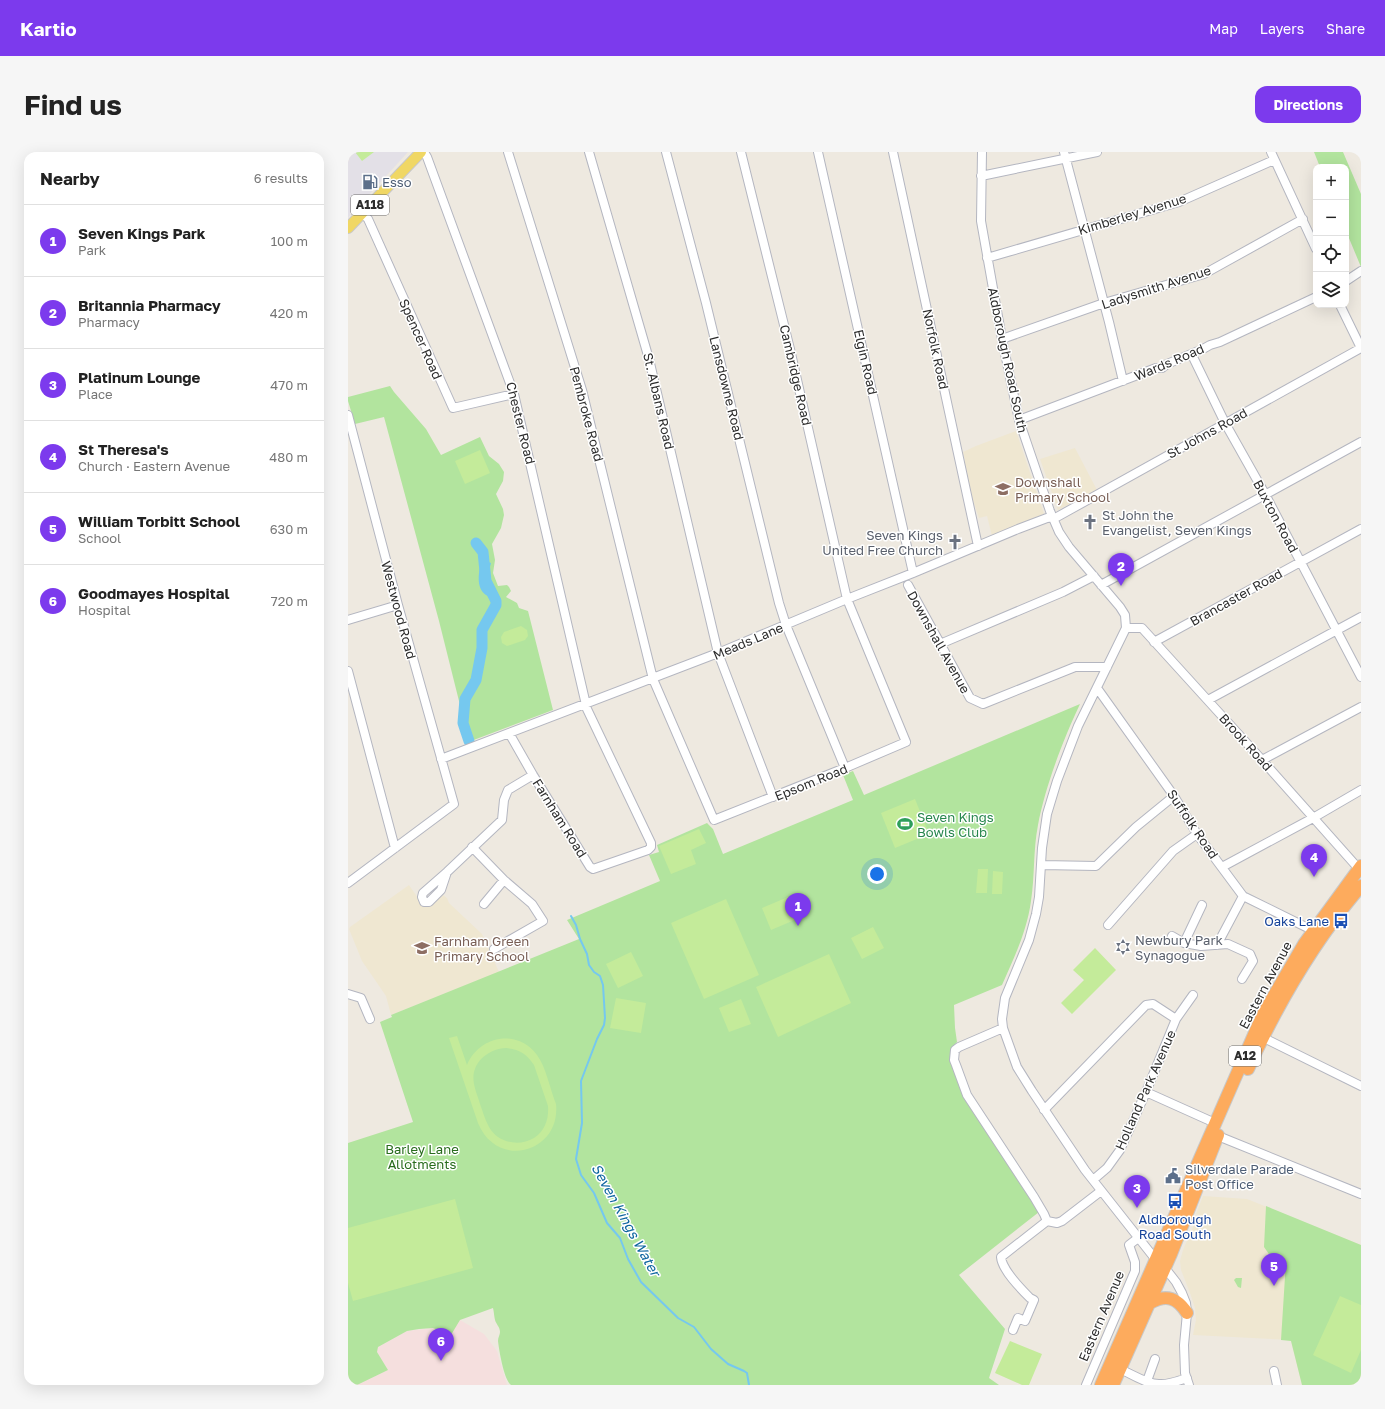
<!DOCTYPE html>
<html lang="en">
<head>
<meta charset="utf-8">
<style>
	body { margin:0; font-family:"Golos Text",sans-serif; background:#f6f6f6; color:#222 }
	.controls { position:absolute; right:12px; top:12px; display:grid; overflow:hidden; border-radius:8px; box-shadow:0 4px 16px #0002 }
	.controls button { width:36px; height:36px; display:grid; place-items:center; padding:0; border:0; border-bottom:1px solid #e0e0e0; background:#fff; color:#222; font:20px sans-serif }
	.you { position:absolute; left:529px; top:722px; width:14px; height:14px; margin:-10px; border:3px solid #fff; border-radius:50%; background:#1a73e8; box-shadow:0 0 0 6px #1a73e833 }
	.badge { display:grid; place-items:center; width:26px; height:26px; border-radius:50%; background:#7c3aed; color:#fff; font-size:13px; font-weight:700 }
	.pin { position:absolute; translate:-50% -33px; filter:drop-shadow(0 1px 2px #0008) }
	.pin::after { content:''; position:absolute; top:21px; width:14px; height:12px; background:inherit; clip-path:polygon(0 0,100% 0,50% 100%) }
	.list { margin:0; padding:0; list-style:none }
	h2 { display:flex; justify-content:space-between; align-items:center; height:52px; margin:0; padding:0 16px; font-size:17px }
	h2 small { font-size:13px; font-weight:400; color:#767676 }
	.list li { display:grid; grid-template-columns:26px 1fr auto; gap:12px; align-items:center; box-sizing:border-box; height:72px; padding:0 16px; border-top:1px solid #e0e0e0 }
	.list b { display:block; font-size:15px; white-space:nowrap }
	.list p { margin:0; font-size:13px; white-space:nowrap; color:#767676 }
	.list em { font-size:13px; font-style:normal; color:#767676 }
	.icon { flex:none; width:22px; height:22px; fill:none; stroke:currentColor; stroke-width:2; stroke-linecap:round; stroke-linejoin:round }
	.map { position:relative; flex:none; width:1013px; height:1233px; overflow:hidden; border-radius:12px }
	header { display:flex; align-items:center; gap:24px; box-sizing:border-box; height:56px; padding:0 20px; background:#7c3aed; color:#fff }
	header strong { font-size:19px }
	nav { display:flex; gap:22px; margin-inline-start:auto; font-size:14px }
	.intro { display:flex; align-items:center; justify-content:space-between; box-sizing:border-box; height:96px; padding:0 24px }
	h1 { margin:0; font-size:28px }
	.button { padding:10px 18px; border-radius:12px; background:#7c3aed; color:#fff; font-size:14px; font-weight:700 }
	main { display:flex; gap:24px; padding:0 24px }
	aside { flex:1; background:#fff; border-radius:12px; box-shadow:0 4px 16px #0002 }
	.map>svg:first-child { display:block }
</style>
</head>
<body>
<header>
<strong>Kartio</strong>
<nav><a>Map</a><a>Layers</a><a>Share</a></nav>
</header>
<div class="intro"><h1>Find us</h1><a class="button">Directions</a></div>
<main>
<aside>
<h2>Nearby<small>6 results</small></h2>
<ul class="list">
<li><span class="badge">1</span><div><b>Seven Kings Park</b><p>Park</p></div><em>100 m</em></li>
<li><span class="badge">2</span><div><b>Britannia Pharmacy</b><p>Pharmacy</p></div><em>420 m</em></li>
<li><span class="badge">3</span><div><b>Platinum Lounge</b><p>Place</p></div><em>470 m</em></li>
<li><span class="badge">4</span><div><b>St Theresa's</b><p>Church · Eastern Avenue</p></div><em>480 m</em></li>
<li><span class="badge">5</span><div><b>William Torbitt School</b><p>School</p></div><em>630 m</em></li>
<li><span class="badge">6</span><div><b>Goodmayes Hospital</b><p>Hospital</p></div><em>720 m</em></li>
</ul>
</aside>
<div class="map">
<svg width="1013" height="1233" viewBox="0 0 1013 1233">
	<rect width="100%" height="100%" fill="#eee9e0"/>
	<path fill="#e3e0e7" d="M2 0H60L0 66V1Z"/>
	<path fill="#efe7d1" d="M668 279 696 362 644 384 639 364 631 366 613 313 617 309 615 300 628 294Z
		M727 296 749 338 710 358 692 307Z
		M61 733 72 749 83 753 95 743 99 746 101 751 134 782 151 820 43 863 38 844 14 809 1 777 2 775Z
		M855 1044 899 1047 1013 1093V1233H954L943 1188 845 1183 848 1168 847 1156 842 1141 833 1118 832 1109 835 1098 850 1063 848 1062Z"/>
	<path fill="#f5dfde" d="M112 1168 136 1182 149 1199 159 1233H9L40 1218 29 1200 30 1195 59 1179 85 1176 90 1179Z"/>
	<path fill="#b2e49e" d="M966 0H995L1013 42V115L998 79V15H972Z
		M42 234 46 240 78 277 93 303 132 285 141 304 151 312 156 320 155 329 148 342 155 357 156 363 153 376 144 392 147 408 145 421 150 434 159 433 161 435 163 439 158 445 169 451 171 456 180 459 205 558 123 589 113 557 91 469 36 265 7 272 0 249V245Z
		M732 552C715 588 697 635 690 673 685 698 687 724 683 749 679 779 666 806 654 833L606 853 607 876 609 890 602 898V906L616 945 691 1060 611 1123 657 1177 641 1226 651 1233H163C156 1228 151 1198 150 1189 150 1185 152 1183 152 1180 152 1175 148 1172 147 1168 146 1164 146 1160 145 1156L112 1168 103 1183 85 1176 71 1177 59 1179 30 1195 29 1200 40 1218 9 1233H0V991L65 970 32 870 44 865 43 863 231 787 219 768 312 729 301 703 311 700 309 693 359 671 365 677 375 702 505 648 495 623 505 619 516 643Z
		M918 1054 1013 1093V1233H954L943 1189 933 1188 938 1109 925 1108 916 1095Z
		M888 1126H894L893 1136 890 1135 886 1128Z"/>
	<path fill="#c4eb9a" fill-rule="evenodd" d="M7 0H26L14 9Z
		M132 298 142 321 117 332 107 309Z
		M173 474 179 478 180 484 177 488 159 494 154 491 153 485 156 480Z
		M567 647 581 682 547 696 533 661Z
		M351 677 358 691 343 698 348 712 323 722 311 694Z
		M630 717H640L639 741H628Z
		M645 719 655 720 654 742H644Z
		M440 745 449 767 423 778 414 756Z
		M378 747 411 823 356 847 323 771Z
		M525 775 536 796 514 807 503 786Z
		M747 796 768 818 724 862 713 851 736 828 725 818Z
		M283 800 295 824 270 836 258 812Z
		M481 802 503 851 430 885 408 835Z
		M268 846 298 851 293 881 262 876Z
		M393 847 403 872 381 880 371 856Z
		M109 884 119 913C131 884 169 876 189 903 198 915 202 937 208 952 213 1001 149 1018 130 971L101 886ZM158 896C171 897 179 902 186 913L200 954C201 967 197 979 186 986 171 995 150 991 141 975 137 968 135 960 132 952 130 945 127 938 126 932 122 911 140 897 158 896Z
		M107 1047 125 1116 5 1149 0 1131V1076Z
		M992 1144 1013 1153V1198L1003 1221 965 1203Z
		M662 1189 694 1202 681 1233H674L647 1221Z"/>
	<path fill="#75c8ef" d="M140 410 143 411C139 424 143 428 146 440L145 442 140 444C129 439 130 425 132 415Z"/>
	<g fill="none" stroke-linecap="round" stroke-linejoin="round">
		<path stroke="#75c8ef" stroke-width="2" d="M223 764 228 773 232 787 239 802 241 813 246 820 252 824 255 833 257 866 256 873 249 887 233 929 234 971 228 1007 233 1023 246 1041 259 1071 272 1086 280 1107 293 1130 330 1166 346 1175 363 1197 380 1212 396 1219 399 1221 401 1233"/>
		<path stroke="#75c8ef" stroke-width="11" d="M121 589 115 571 117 547 128 528 134 496V478L148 453V449L138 429 135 400 128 391"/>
		<defs>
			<path id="minor" d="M76 0 79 5 166 242 239 557 303 691V695L300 698 248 716 245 717 242 715 185 623 161 581
				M160 0 234 238 305 527 366 668 497 616 558 590 499 447 442 197 393 0
				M241 0 301 207 370 501 425 645
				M318 0 358 151 431 451 438 473 497 616
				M470 0 565 421
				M545 0 630 394
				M634 0 633 69 654 187 671 268 702 359 711 380 721 395 772 455 777 463 778 476 730 574 709 629 699 662 694 696 691 745 688 762 681 788 657 846 654 867 655 876 669 915 684 939 737 1018 808 1108 817 1116 828 1130 834 1141 838 1151 839 1161 836 1193 837 1221 841 1233
				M716 0 761 170 775 229
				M923 0 968 97
				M633 24 749 0
				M14 61 20 67 105 256 166 242
				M639 106 831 50 926 8
				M998 129 1013 119
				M992 153 1013 196
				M654 187 756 151 856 122 955 67
				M844 203 877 271 917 342 1013 525
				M0 263 50 453 106 652 0 731
				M671 268 808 216H814L819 212 855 197 862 193 872 190 968 145
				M560 433 622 546 635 552 727 515H759
				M753 433 1013 290
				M0 468 50 453
				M778 476H794L914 608 1011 717
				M806 490 1013 377
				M592 492 715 440 746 424
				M0 519 47 696
				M749 536 826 644 849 682 895 744 966 779
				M860 548 1013 465
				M93 607 370 501 499 447 565 421 670 377 699 366 709 365 1013 196
				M914 608 1013 555
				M124 695 156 728 184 752 195 769 146 797
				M694 713 748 714 788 675 826 644
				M874 715 965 666 1013 638
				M99 720 93 738 81 750H76L74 745 75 741 99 720 154 668 156 648 160 638 185 623
				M136 752 156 728
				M760 773 825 699 849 682
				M824 784 836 791 853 794 880 792 902 802 905 809 894 827
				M836 791 854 753
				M869 793 895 744
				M0 842 13 846 22 867
				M655 876 611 895 607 898 606 908 608 913 619 943 686 1045 696 1062 699 1069
				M914 885 1013 934
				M798 940 867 971
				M696 958 798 853 805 852 828 867
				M870 984 1013 1042
				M745 1028 759 1016 772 998 798 940 828 867 845 843
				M699 1069 709 1071 714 1069 753 1039
				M665 1178 670 1166 677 1169 686 1148 682 1146C673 1137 654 1118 653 1105L699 1069
				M772 1217C784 1222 798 1232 811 1232 820 1233 830 1229 839 1226
				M926 1219 929 1233
				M799 1229 807 1207
				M738 1233 787 1119V1110L781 1093 790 1086"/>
			<path id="major" d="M0 76 73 0"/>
			<path id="highway" d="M900 917C929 853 967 788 1013 734
				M802 1151C818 1142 829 1145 839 1161
				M753 1233 915 862 956 792 1013 714
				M765 1233 823 1102 870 983"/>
		</defs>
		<use href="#minor" stroke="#b4b6c0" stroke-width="10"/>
		<use href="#major" stroke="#c8c8c8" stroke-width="12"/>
		<use href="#highway" stroke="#c8c8c8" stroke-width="14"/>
		<use href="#minor" stroke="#fff" stroke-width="8"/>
		<use href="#major" stroke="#f0d764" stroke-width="10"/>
		<use href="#highway" stroke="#fdab5d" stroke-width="12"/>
	</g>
	<defs>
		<symbol id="fuel-bare" viewBox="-9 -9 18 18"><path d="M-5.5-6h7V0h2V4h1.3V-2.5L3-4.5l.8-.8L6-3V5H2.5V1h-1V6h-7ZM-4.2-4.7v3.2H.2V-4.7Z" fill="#5c6f8a" stroke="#fff" stroke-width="2.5" paint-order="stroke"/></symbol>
		<symbol id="school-bare" viewBox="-9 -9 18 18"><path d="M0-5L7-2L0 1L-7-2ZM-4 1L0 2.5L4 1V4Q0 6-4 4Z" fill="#8d6e63" stroke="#fff" stroke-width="2.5" paint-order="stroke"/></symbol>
		<symbol id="church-bare" viewBox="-9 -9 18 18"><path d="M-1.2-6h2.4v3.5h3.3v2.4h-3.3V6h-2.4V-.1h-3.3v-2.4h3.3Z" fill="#6b7280" stroke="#fff" stroke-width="2.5" paint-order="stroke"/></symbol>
		<symbol id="stadium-bare" viewBox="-9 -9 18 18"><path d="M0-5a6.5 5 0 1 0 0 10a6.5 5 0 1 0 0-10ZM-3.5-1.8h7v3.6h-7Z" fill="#2e9e5b" stroke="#fff" stroke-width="2.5" paint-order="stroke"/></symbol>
		<symbol id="bus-bare" viewBox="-9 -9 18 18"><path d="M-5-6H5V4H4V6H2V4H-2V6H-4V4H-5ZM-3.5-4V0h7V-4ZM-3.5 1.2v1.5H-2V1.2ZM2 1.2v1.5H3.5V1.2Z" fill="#1a4fb4" stroke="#fff" stroke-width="2.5" paint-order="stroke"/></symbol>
		<symbol id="synagogue-bare" viewBox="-9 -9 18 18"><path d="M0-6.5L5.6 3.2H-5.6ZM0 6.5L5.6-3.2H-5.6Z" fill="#6b7280" stroke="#fff" stroke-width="2.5" paint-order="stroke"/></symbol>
		<symbol id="civic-bare" viewBox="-9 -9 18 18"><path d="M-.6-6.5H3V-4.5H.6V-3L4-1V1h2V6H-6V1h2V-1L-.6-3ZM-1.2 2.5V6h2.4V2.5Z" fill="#5c6f8a" stroke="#fff" stroke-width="2.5" paint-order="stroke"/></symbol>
	</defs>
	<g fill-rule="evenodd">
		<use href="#fuel-bare" x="11" y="19" width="22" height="22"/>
		<use href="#school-bare" x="644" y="326" width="22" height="22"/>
		<use href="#church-bare" x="731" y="359" width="22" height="22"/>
		<use href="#church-bare" x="596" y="379" width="22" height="22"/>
		<use href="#stadium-bare" x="546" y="661" width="22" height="22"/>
		<use href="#bus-bare" x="982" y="758" width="22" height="22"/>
		<use href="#synagogue-bare" x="764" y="784" width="22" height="22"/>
		<use href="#school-bare" x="63" y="785" width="22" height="22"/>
		<use href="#civic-bare" x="814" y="1013" width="22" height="22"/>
		<use href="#bus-bare" x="816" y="1038" width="22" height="22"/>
	</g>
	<g text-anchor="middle" stroke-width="3" stroke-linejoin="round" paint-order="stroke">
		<g fill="#fff" stroke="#6c6c6c" stroke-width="1">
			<rect x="3" y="43" width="38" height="20" rx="3"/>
			<rect x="881" y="894" width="32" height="20" rx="3"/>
		</g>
		<g font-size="12" font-weight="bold" fill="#2d2d2d">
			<text x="22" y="57">A118</text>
			<text x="897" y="908">A12</text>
		</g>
		<g font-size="13" fill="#4e5e75" stroke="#fff" text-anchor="start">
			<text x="34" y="35">Esso</text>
			<text x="837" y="1022">Silverdale Parade<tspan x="837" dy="15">Post Office</tspan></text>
		</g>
		<g font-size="13" fill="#2d2d2d" stroke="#fff">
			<text transform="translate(784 62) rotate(-17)" y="5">Kimberley Avenue</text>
			<text transform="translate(808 135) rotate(-18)" y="5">Ladysmith Avenue</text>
			<text transform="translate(73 187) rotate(66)" y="5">Spencer Road</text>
			<text transform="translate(588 197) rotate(78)" y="5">Norfolk Road</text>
			<text transform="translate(660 208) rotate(78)" y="5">Aldborough Road South</text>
			<text transform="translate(518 210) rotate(77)" y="5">Elgin Road</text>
			<text transform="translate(821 210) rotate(-23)" y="5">Wards Road</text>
			<text transform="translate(448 223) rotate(77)" y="5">Cambridge Road</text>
			<text transform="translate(379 236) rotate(76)" y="5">Lansdowne Road</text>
			<text transform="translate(311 249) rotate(77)" y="5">St. Albans Road</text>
			<text transform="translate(239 262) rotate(75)" y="5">Pembroke Road</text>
			<text transform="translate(173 271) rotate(76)" y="5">Chester Road</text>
			<text transform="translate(859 281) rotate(-29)" y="5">St Johns Road</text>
			<text transform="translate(928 364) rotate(62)" y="5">Buxton Road</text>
			<text transform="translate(888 445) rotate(-29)" y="5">Brancaster Road</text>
			<text transform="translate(51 458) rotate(75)" y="5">Westwood Road</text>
			<text transform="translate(400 489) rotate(-23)" y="5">Meads Lane</text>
			<text transform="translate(591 490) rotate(61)" y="5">Downshall Avenue</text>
			<text transform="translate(898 590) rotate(48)" y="5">Brook Road</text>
			<text transform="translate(463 630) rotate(-22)" y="5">Epsom Road</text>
			<text transform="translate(212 666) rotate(58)" y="5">Farnham Road</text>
			<text transform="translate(845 672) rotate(56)" y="5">Suffolk Road</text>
			<text transform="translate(917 833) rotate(-62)" y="5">Eastern Avenue</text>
			<text transform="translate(797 938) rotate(-66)" y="5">Holland Park Avenue</text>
			<text transform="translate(753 1164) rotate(-67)" y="5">Eastern Avenue</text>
		</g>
		<g font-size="13" fill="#785e54" stroke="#fff" text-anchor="start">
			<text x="667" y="335">Downshall<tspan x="667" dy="15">Primary School</tspan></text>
			<text x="86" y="794">Farnham Green<tspan x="86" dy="15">Primary School</tspan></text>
		</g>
		<g font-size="13" fill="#5b616d" stroke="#fff" text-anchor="start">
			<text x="754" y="368">St John the<tspan x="754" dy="15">Evangelist, Seven Kings</tspan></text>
			<text x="595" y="388" text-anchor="end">Seven Kings<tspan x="595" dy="15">United Free Church</tspan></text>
			<text x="787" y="793">Newbury Park<tspan x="787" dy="15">Synagogue</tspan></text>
		</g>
		<g font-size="13" fill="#27864d" stroke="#fff" text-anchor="start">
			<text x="569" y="670">Seven Kings<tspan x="569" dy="15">Bowls Club</tspan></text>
		</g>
		<g font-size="13" fill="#164399" stroke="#fff" text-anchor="end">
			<text x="981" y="774">Oaks Lane</text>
			<text x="827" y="1072" text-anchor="middle">Aldborough<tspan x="827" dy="15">Road South</tspan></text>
		</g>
		<g font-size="13" fill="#286c1c" stroke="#fff">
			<text x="74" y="1002">Barley Lane<tspan x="74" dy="15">Allotments</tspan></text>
		</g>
		<g font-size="14" font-style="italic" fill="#0f66a0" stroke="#fff">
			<text transform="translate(278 1068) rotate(61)" y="5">Seven Kings Water</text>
		</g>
	</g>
</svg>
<div class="controls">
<button>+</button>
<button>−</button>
<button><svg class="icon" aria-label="locate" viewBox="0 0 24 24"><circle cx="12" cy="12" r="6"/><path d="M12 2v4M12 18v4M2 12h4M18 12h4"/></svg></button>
<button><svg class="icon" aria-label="layers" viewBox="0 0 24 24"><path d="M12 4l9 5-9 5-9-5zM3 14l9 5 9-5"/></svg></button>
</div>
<div class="you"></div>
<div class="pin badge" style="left:450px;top:774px">1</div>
<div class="pin badge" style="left:773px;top:434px">2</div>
<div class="pin badge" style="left:789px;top:1056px">3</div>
<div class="pin badge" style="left:966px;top:725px">4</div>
<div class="pin badge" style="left:926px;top:1134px">5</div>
<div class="pin badge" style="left:93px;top:1209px">6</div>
</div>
</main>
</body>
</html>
